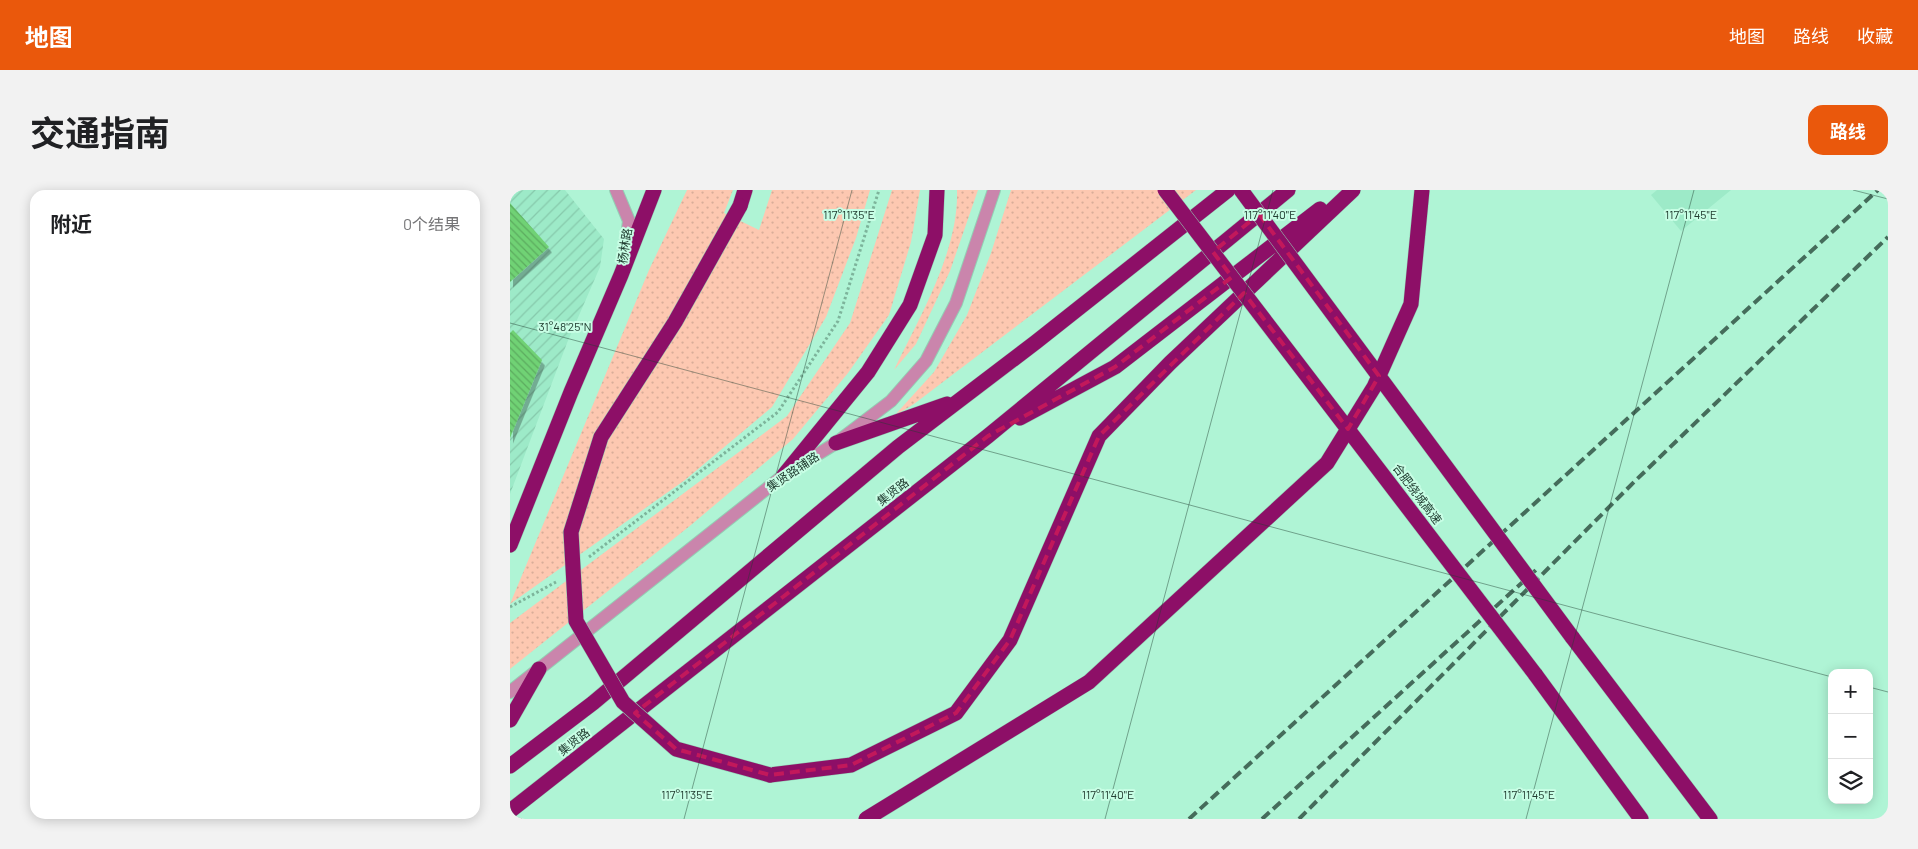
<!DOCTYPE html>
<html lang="zh">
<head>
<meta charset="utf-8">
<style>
	body { margin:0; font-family:Barlow,"Noto Sans SC",sans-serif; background:#f2f2f2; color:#202124 }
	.controls { position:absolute; right:15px; bottom:15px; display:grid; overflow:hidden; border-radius:10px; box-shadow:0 2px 12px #0003 }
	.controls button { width:45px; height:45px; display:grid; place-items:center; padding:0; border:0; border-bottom:1px solid #e0e0e0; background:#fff; color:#202124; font:25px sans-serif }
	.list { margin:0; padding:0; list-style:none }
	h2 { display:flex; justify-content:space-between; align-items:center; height:65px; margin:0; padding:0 20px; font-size:21px }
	h2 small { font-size:16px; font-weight:400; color:#757577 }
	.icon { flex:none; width:28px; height:28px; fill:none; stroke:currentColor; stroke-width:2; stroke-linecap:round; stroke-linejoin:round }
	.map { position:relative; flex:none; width:1378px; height:629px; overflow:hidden; border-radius:15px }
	header { display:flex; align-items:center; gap:30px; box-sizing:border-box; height:70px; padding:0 25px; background:#ea580c; color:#fff }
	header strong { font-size:24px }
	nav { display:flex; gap:28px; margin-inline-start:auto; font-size:18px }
	.intro { display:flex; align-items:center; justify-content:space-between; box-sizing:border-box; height:120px; padding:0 30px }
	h1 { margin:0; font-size:35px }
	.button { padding:12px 22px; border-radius:15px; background:#ea580c; color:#fff; font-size:18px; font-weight:700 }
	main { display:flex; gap:30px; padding:0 30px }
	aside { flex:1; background:#fff; border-radius:15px; box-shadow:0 2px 12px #0003 }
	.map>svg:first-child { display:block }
</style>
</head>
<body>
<header>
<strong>地图</strong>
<nav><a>地图</a><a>路线</a><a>收藏</a></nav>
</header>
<div class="intro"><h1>交通指南</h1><a class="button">路线</a></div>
<main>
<aside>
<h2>附近<small>0个结果</small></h2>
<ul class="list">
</ul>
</aside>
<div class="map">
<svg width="1378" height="629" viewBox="0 0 1378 629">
	<defs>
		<pattern id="industrial-furrows" width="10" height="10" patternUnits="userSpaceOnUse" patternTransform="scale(1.25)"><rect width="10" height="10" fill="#9deac8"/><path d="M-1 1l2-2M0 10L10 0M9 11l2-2" fill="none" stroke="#87caac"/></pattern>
		<pattern id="grass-dots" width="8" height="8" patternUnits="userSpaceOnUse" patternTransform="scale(1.25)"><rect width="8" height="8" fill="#fdc8b1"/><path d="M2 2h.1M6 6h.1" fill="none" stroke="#d9ad99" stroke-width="1.8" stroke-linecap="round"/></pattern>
		<pattern id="building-back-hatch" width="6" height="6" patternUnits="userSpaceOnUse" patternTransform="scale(1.25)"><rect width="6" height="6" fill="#70d274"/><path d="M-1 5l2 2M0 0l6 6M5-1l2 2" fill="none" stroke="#5cac60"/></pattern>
		<filter id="shadow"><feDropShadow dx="3" dy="5.5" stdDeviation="0" flood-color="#0004"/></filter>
	</defs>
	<rect width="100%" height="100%" fill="#aff4d5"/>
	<path fill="#9deac8" d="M1147 0H1221L1171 41 1141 5Z"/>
	<path fill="url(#industrial-furrows)" d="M0 0H55L94 49 90 77 57 153 0 304Z"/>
	<path fill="url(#grass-dots)" d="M177 0H223L214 23 249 40 262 0H360L346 48 316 127 262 217 175 290 0 414 139 80Z
		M382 0H410L401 52 379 125 338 183 283 249 181 335 0 479V433L277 226 340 133Z
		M447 0H468L440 81 406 154 384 180C410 126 449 61 447 0Z
		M501 0H686L404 214 384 226 424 182 457 125 481 63Z"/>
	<path fill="url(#building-back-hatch)" filter="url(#shadow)" d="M0 13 39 57 0 92Z
		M3 140 32 170 0 248V143Z"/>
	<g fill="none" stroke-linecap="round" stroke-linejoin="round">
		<defs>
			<path id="minor" d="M106 0 119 31 114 67
				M0 502 274 285 326 253 381 211 416 171 446 113 484 0"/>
			<path id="highway" d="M230 16 235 0
				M510 228 605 177 810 19
				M326 253 437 214
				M274 285 358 182 400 115 425 45 427 0
				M0 355 61 202 111 85 144 0
				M1062 447 1200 629
				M1025 484 1131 629
				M0 530 29 479
				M0 576 83 513 388 257 526 152 718 0
				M260 585 341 575 446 523 500 450 589 246 660 173 843 0
				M0 621 478 246 778 0"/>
		</defs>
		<use href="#minor" stroke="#93cfb4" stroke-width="14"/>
		<use href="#highway" stroke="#93cfb4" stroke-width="16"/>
		<path stroke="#7db49b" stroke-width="3" stroke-dasharray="2.5 2.5" stroke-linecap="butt" d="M79 367 268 222 328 131 369 0
			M0 417 46 392"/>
		<use href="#minor" stroke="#ca85ac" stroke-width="12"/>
		<use href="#highway" stroke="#8d0f67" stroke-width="15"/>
		<path stroke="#456c5b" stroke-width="4" stroke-dasharray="10 5" stroke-linecap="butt" d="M679 629 1368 0
			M752 629 1027 379
			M789 629 1124 292 1378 47"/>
		<defs>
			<path id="highway-bridge" d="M655 0 1025 484
				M731 0 1062 447
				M230 16 165 132 91 247 61 342 66 431 113 512 166 559 260 585
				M356 629 579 492 817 273 864 197 901 114 912 0"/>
		</defs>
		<use href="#highway-bridge" stroke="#93cfb4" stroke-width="16" stroke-linecap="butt"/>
		<use href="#highway-bridge" stroke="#8d0f67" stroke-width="15"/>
	</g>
	<path fill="none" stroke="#c2185b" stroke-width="4" stroke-dasharray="10 6" stroke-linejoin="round" d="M749 24 869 186 838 239 734 103 589 246 500 450 446 523 341 575 260 585 166 559 125 523 478 246 605 177 722 87 703 62Z"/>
	<path fill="none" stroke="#213d31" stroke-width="1" stroke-opacity="0.45" d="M1343 0 1378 9M0 133 1322 487M1359 497 1378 502M0 626 12 629M174 629 342 0M595 629 763 0M1016 629 1184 0"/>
	<g text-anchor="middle" stroke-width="4" stroke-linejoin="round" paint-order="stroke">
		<g font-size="12" fill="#213d31" stroke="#c8fee5">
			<text transform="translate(115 56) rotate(-81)" y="4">杨林路</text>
			<text transform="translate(283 282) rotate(-34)" y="4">集贤路辅路</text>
			<text transform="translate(383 302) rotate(-38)" y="4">集贤路</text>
			<text transform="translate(907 304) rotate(53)" y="4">合肥绕城高速</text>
			<text transform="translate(64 552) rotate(-38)" y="4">集贤路</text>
		</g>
	</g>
	<g font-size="12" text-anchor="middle" fill="#213d31" stroke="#c8fee5" stroke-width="4" stroke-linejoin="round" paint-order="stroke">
		<text x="339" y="29">117°11'35"E</text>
		<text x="760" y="29">117°11'40"E</text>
		<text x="1181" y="29">117°11'45"E</text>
		<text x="55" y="141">31°48'25"N</text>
		<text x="177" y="609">117°11'35"E</text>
		<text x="598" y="609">117°11'40"E</text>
		<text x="1019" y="609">117°11'45"E</text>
	</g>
</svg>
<div class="controls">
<button>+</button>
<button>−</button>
<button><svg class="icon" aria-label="layers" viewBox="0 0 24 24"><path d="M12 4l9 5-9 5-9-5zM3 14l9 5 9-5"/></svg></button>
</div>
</div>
</main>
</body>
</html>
